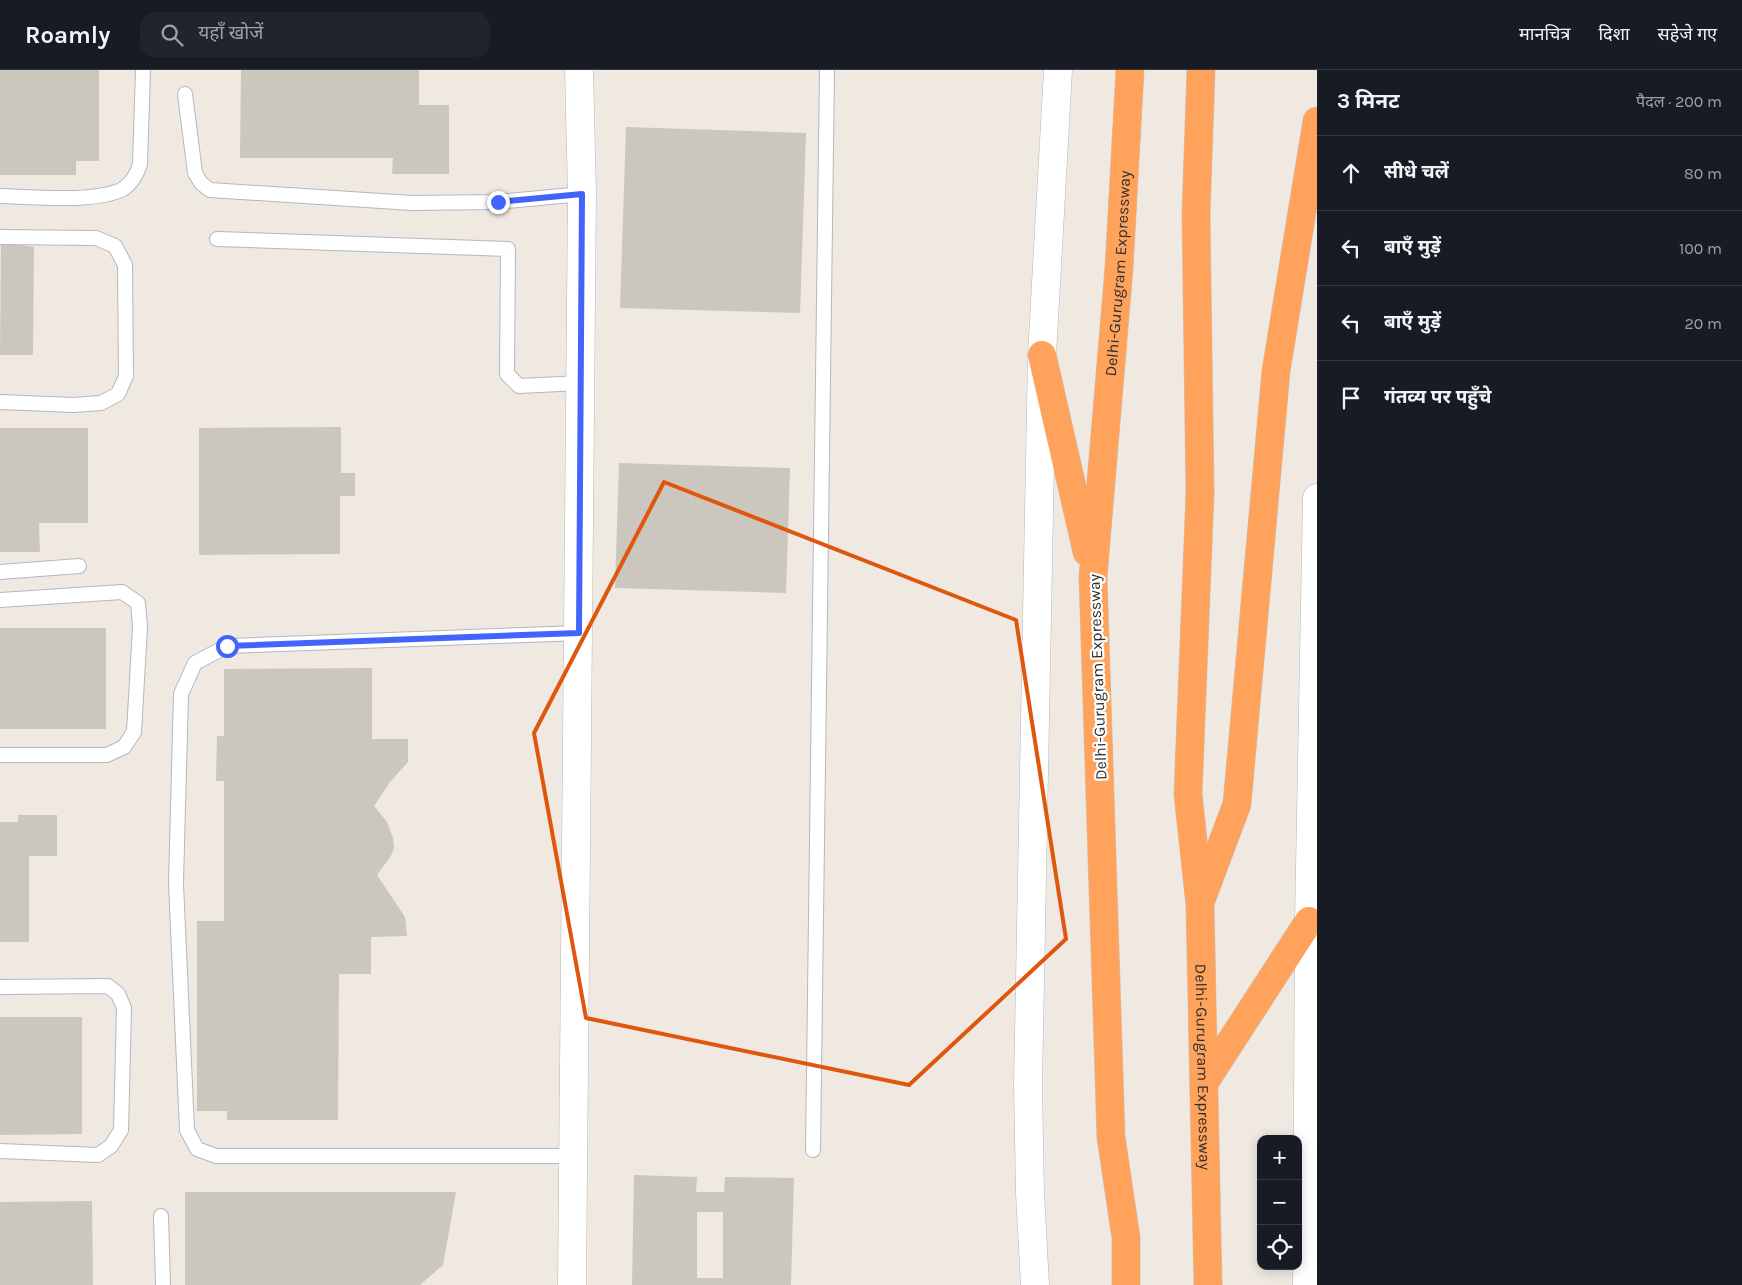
<!DOCTYPE html>
<html lang="hi">
<head>
<meta charset="utf-8">
<style>
	body { margin:0; font-family:Karla,"Noto Sans Devanagari",sans-serif; background:#20242c; color:#f1f3f6 }
	.controls { position:absolute; right:15px; bottom:15px; display:grid; overflow:hidden; border-radius:10px; box-shadow:0 2px 12px #0003 }
	.controls button { width:45px; height:45px; display:grid; place-items:center; padding:0; border:0; border-bottom:1px solid #363941; background:#171b24; color:#f1f3f6; font:25px sans-serif }
	.stop { position:absolute; width:15px; height:15px; margin:-11px; border:4px solid #4264fb; border-radius:50%; background:#fff }
	.stop.end { background:#4264fb; border-color:#fff; box-shadow:0 1px 5px #0008 }
	.list { margin:0; padding:0; list-style:none }
	h2 { display:flex; justify-content:space-between; align-items:center; height:65px; margin:0; padding:0 20px; font-size:21px }
	h2 small { font-size:16px; font-weight:400; color:#9ea1a6 }
	.list li { display:grid; grid-template-columns:32px 1fr auto; gap:15px; align-items:center; box-sizing:border-box; height:75px; padding:0 20px; border-top:1px solid #363941 }
	.list b { display:block; font-size:19px; white-space:nowrap }
	.list em { font-size:16px; font-style:normal; color:#9ea1a6 }
	.icon { flex:none; width:28px; height:28px; fill:none; stroke:currentColor; stroke-width:2; stroke-linecap:round; stroke-linejoin:round }
	.map { position:relative; flex:none; width:1317px; height:1215px; overflow:hidden }
	header { display:flex; align-items:center; gap:30px; box-sizing:border-box; height:70px; padding:0 25px; background:#171b24; border-bottom:1px solid #363941 }
	header strong { font-size:24px }
	nav { display:flex; gap:28px; margin-inline-start:auto; font-size:18px }
	.search { width:350px; height:45px; background:#20242c; display:flex; align-items:center; gap:12px; box-sizing:border-box; padding:0 18px; border-radius:15px; color:#9ea1a6; font-size:19px }
	main { display:flex }
	aside { flex:1; background:#171b24 }
	.map>svg:first-child { display:block }
</style>
</head>
<body>
<header>
<strong>Roamly</strong>
<div class="search"><svg class="icon" aria-label="search" viewBox="0 0 24 24"><circle cx="10" cy="10" r="6"/><path d="M15 15l6 6"/></svg>यहाँ खोजें</div>
<nav><a>मानचित्र</a><a>दिशा</a><a>सहेजे गए</a></nav>
</header>
<main>
<div class="map">
<svg width="1317" height="1215" viewBox="0 0 1317 1215">
	<rect width="100%" height="100%" fill="#efe9e1"/>
	<path fill="#cbc7bf" fill-rule="evenodd" d="M0 0H99V91H76V105H0Z
		M241 0H419V35H449V104H392L393 88H240Z
		M626 57 806 63 800 243 620 238Z
		M1 172 34 177 33 285H0Z
		M341 357V403H355V426H340V484L199 485V358Z
		M0 358H88V453H39L40 482H0Z
		M619 393 790 398 786 523 615 518Z
		M0 558H106V659H0Z
		M372 598V669H408V692L390 712 374 736 387 752 393 768 394 778 391 786 377 805 405 847 407 866 371 867V904H339L338 1050H227V1041H197V851H224V711H216L217 666H224V599Z
		M18 745H57V786H29V872H0V752H18Z
		M0 947H82V1064L0 1065Z
		M634 1105 697 1107 696 1122H724L725 1107 794 1108 791 1215H632ZM697 1142H723V1208H697Z
		M185 1122H456L443 1195 420 1215H185Z
		M92 1131 93 1215H0V1132Z"/>
	<g fill="none" stroke-linecap="round" stroke-linejoin="round">
		<defs>
			<path id="lane" d="M185 24 195 103 201 113 210 120 412 133 498 132 582 124
				M0 126C32 127 96 133 123 119 132 113 137 104 140 94L143 0
				M0 167 96 168 115 176 125 195 126 306 118 324 101 333 73 335 0 332
				M217 169 508 179 507 304 519 316 581 313
				M0 502 79 496
				M0 530 122 522 138 533 140 557 134 662 124 677 107 685H0
				M0 917 108 916 118 924 124 938 121 1060 111 1076 98 1085 0 1081
				M813 1080 827 0
				M574 1086H216L197 1079 187 1060 176 813 181 624 195 593 227 576 579 563
				M161 1146 163 1215"/>
			<path id="street" d="M572 1215 582 124 579 0"/>
			<path id="secondary" d="M1035 1215 1030 1123 1028 1015 1042 285 1058 0
				M1307 1215 1309 851 1317 428"/>
			<g id="highway">
				<path id="s1" d="M1201 0 1196 144 1200 423 1188 724 1200 835 1208 1215"/>
				<path d="M1042 285 1087 482"/>
				<path d="M1201 830 1237 734 1276 301 1317 51"/>
				<path d="M1204 1013 1309 851"/>
				<path id="s2" d="M1126 1215V1168L1111 1067 1093 507 1119 198 1130 0"/>
			</g>
		</defs>
		<use href="#lane" stroke="#b4b7c1" stroke-width="16"/>
		<use href="#street" stroke="#b4b7c1" stroke-width="29"/>
		<use href="#secondary" stroke="#b4b7c1" stroke-width="29"/>
		<use href="#highway" stroke="#c9c9c9" stroke-width="29"/>
		<use href="#lane" stroke="#fff" stroke-width="14"/>
		<use href="#street" stroke="#fff" stroke-width="28"/>
		<use href="#secondary" stroke="#fff" stroke-width="28"/>
		<use href="#highway" stroke="#ffa35c" stroke-width="28"/>
	</g>
	<g fill="none" stroke-linecap="round" stroke-linejoin="round">
		<path stroke="#4264fb" stroke-width="6" d="M227 576 579 563 582 124 498 132"/>
	</g>
	<path fill="none" stroke="#df570e" stroke-width="4" stroke-linejoin="round" d="M664 412 1016 550 1066 869 909 1015 586 948 534 663Z"/>
	<g text-anchor="middle" stroke-width="4.5" stroke-linejoin="round" paint-order="stroke">
		<g font-size="16" fill="#2e2e2e" stroke="#fff">
			<text dy="6" stroke="none"><textPath href="#s2" startOffset="1014">Delhi-Gurugram Expressway</textPath></text>
			<text transform="translate(1097 607) rotate(-92)" y="6">Delhi-Gurugram Expressway</text>
			<text dy="6" stroke="none"><textPath href="#s1" startOffset="998">Delhi-Gurugram Expressway</textPath></text>
		</g>
	</g>
</svg>
<div class="controls">
<button>+</button>
<button>−</button>
<button><svg class="icon" aria-label="locate" viewBox="0 0 24 24"><circle cx="12" cy="12" r="6"/><path d="M12 2v4M12 18v4M2 12h4M18 12h4"/></svg></button>
</div>
<div class="stop" style="left:227px;top:576px"></div>
<div class="stop end" style="left:498px;top:132px"></div>
</div>
<aside>
<h2>3 मिनट<small>पैदल · 200 m</small></h2>
<ul class="list">
<li><svg class="icon" aria-label="ahead" viewBox="0 0 24 24"><path d="M12 20V5M6 11l6-6 6 6"/></svg><div><b>सीधे चलें</b></div><em>80 m</em></li>
<li><svg class="icon" aria-label="left" viewBox="0 0 24 24"><path d="M17 20v-9H6M10 6l-5 5 5 5"/></svg><div><b>बाएँ मुड़ें</b></div><em>100 m</em></li>
<li><svg class="icon" aria-label="left" viewBox="0 0 24 24"><path d="M17 20v-9H6M10 6l-5 5 5 5"/></svg><div><b>बाएँ मुड़ें</b></div><em>20 m</em></li>
<li><svg class="icon" aria-label="arrive" viewBox="0 0 24 24"><path d="M6 21V4h12l-3 4 3 4H6"/></svg><div><b>गंतव्य पर पहुँचे</b></div></li>
</ul>
</aside>
</main>
</body>
</html>
